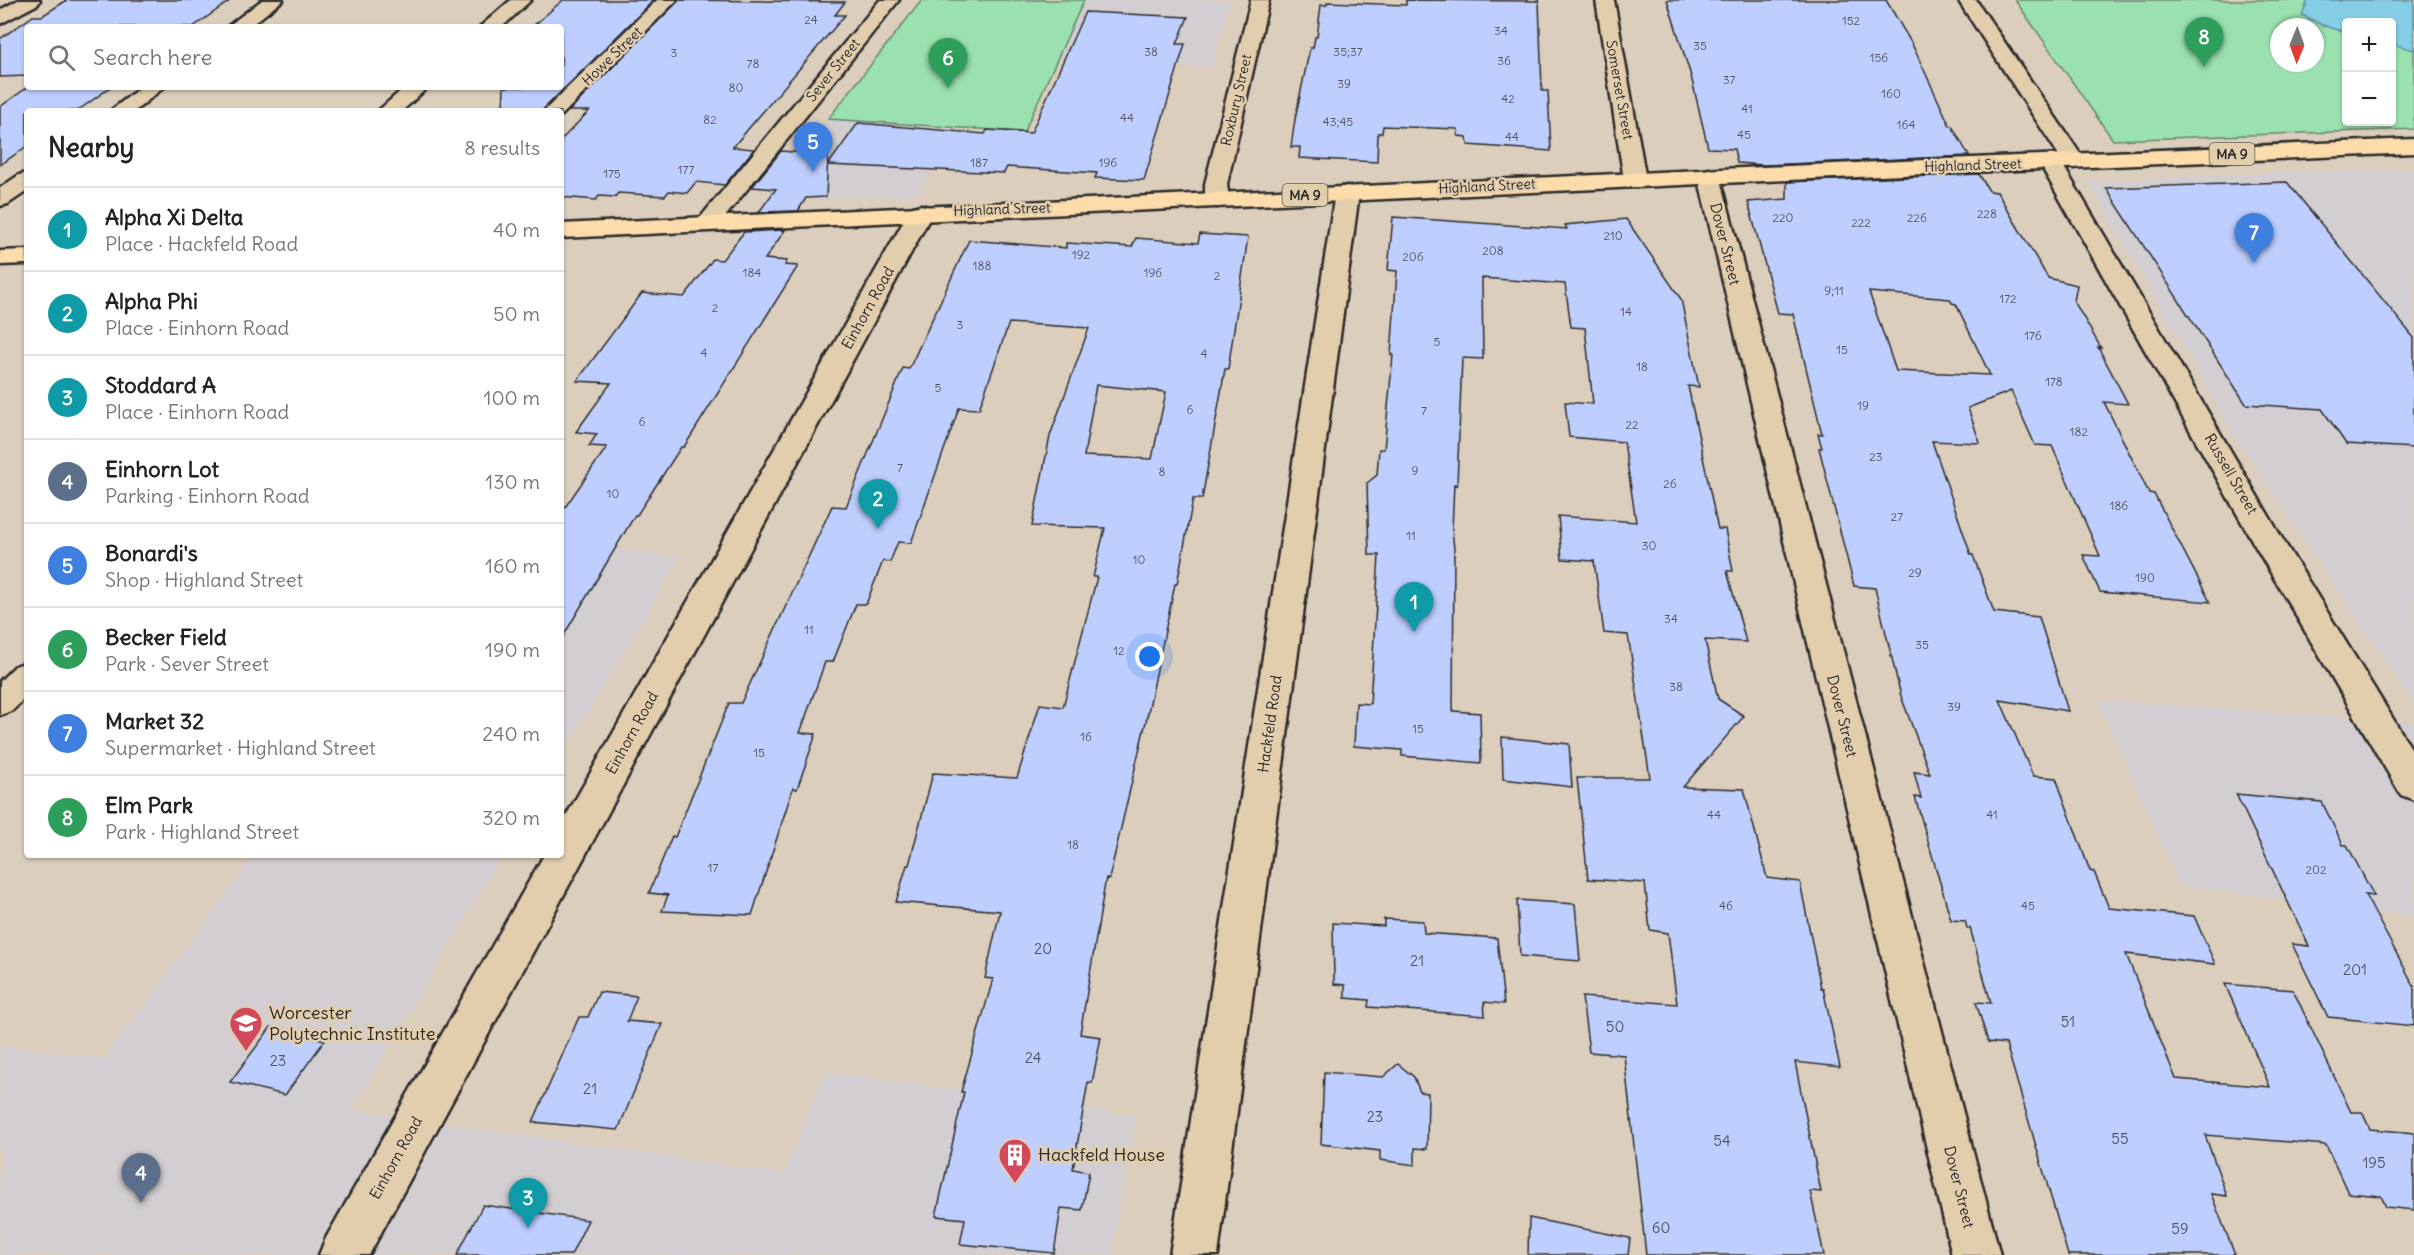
<!DOCTYPE html>
<html lang="en">
<head>
<meta charset="utf-8">
<style>
	body { margin:0; font-family:Delius,sans-serif; background:#f2f2f2; color:#222 }
	.controls { position:absolute; right:18px; top:18px; display:grid; overflow:hidden; border-radius:6px; box-shadow:0 2px 4px #0004 }
	.controls button { width:54px; height:54px; display:grid; place-items:center; padding:0; border:0; border-bottom:2px solid #e0e0e0; background:#fff; color:#222; font:30px sans-serif }
	.compass { position:absolute; left:2270px; top:18px; width:54px; height:54px; border-radius:50%; background:#fff; box-shadow:0 2px 4px #0004; rotate:181deg }
	.you { position:absolute; left:1150px; top:657px; width:21px; height:21px; margin:-15px; border:4px solid #fff; border-radius:50%; background:#1a73e8; box-shadow:0 0 0 9px #1a73e833 }
	.badge { display:grid; place-items:center; width:39px; height:39px; border-radius:50%; background:#2563eb; color:#fff; font-size:20px; font-weight:700 }
	.pin { position:absolute; translate:-50% -50px; filter:drop-shadow(0 2px 3px #0008) }
	.pin::after { content:''; position:absolute; top:32px; width:21px; height:18px; background:inherit; clip-path:polygon(0 0,100% 0,50% 100%) }
	.list { margin:0; padding:0; list-style:none }
	h2 { display:flex; justify-content:space-between; align-items:center; height:78px; margin:0; padding:0 24px; font-size:26px }
	h2 small { font-size:20px; font-weight:400; color:#767676 }
	.list li { display:grid; grid-template-columns:39px 1fr auto; gap:18px; align-items:center; box-sizing:border-box; height:84px; padding:0 24px; border-top:2px solid #e0e0e0 }
	.list b { display:block; font-size:22px; white-space:nowrap }
	.list p { margin:0; font-size:20px; white-space:nowrap; color:#767676 }
	.list em { font-size:20px; font-style:normal; color:#767676 }
	.icon { flex:none; width:33px; height:33px; fill:none; stroke:currentColor; stroke-width:2; stroke-linecap:round; stroke-linejoin:round }
	.map { position:relative; flex:none; width:2414px; height:1255px; overflow:hidden }
	.search { position:absolute; background:#fff; box-shadow:0 2px 4px #0004; left:24px; top:24px; width:540px; height:66px; display:flex; align-items:center; gap:15px; box-sizing:border-box; padding:0 21px; border-radius:6px; color:#767676; font-size:22px }
	.panel { position:absolute; background:#fff; box-shadow:0 2px 4px #0004; left:24px; top:108px; width:540px; height:750px; border-radius:6px }
	.map>svg:first-child { display:block }
</style>
</head>
<body>
<div class="map">
<svg width="2414" height="1255" viewBox="0 0 2414 1255">
	<rect width="100%" height="100%" fill="#dbcebd"/>
	<filter id="ink" filterUnits="userSpaceOnUse"><feTurbulence type="fractalNoise" baseFrequency=".0167" numOctaves="2"/><feDisplacementMap in="SourceGraphic" scale="12" xChannelSelector="R" yChannelSelector="G"/><feConvolveMatrix kernelMatrix="1 2 1 2 8 2 1 2 1" color-interpolation-filters="sRGB"/></filter>
	<g filter="url(#ink)">
		<path fill="#d2ced1" d="M1084 0H1230L1211 67 1058 58Z
			M828 119 921 126 955 128 917 195 762 201Z
			M2414 169V704L2235 437 2088 182 2293 172Z
			M561 542 680 557 561 756Z
			M2097 700 2414 722V916L2181 886Z
			M255 855H502L351 1110 784 1174 825 1071 1135 1116 1111 1255H0V1045L103 1059Z"/>
		<path fill="#9be1af" stroke="#63866d" stroke-width="1.5" fill-rule="evenodd" d="M922 0H1084L1024 132 828 119Z
			M2015 0H2414V129L2113 140ZM2346 22H2392V122H2346ZM2279 27H2315V63H2279Z"/>
		<path fill="#85cee6" stroke="#618d9b" stroke-width="1.5" d="M2308 0H2414V50L2392 44V22H2346V33L2322 25 2302 15Z"/>
		<path fill="#becfff" stroke="#2b2b2b" stroke-width="1.5" fill-rule="evenodd" d="M67 0H231L193 27H27V76L0 77V39L33 16H42Z
			M563 0H654L542 111H503L504 87H561V27H532Z
			M679 0 845 2 835 15H845L733 147 754 149 725 185 696 182 687 193 669 191 665 196 618 193 615 197 599 196 596 200 561 197V140L589 111H569Z
			M1406 0 1539 1 1542 91H1548L1551 151 1468 145 1467 137 1458 136V129L1383 126 1382 133H1378L1377 162 1299 158 1300 147H1291L1295 119 1310 48H1313L1315 37H1317L1321 5H1327V2L1406 5Z
			M1667 0H1886L1912 44 1950 126H1952L1969 156 1764 165 1737 163 1734 149 1708 148 1691 76Z
			M1085 12 1188 17 1177 44H1185L1144 180 1095 178 1097 173 1007 167 1004 173 828 165 858 123 985 134 987 130 1031 133Z
			M28 87H111L77 111H27V146L0 165V107Z
			M781 151 828 155 826 197 806 198 798 211 759 212 776 189 752 187Z
			M1979 174 1989 191 1997 192 2048 278 2077 285 2074 301 2101 348 2098 347 2128 404 2104 402 2149 493 2154 494 2210 602 2100 592 2083 555 2100 556 2052 446 2035 445 2011 391 1968 408 1980 443 1932 441 1971 555H1973L1994 612 2039 617 2068 711 2000 700 2033 776 2056 778 2090 871 2094 872 2109 908 2194 916 2215 964 2126 954 2176 1079 2270 1087 2225 984 2293 990 2351 1112H2362L2370 1129 2414 1133V1210L2386 1207 2381 1196 2348 1193 2326 1145 2205 1135 2227 1196 2211 1194 2235 1255H2068L2006 1044 1988 1042 1976 1002 1991 1003 1970 928H1967L1965 921 1951 920 1915 797 1921 798 1914 772 1930 774 1901 696 1875 588 1854 586 1819 448H1822L1818 434H1822L1793 314 1778 313 1748 202 1787 199V182ZM1869 292 1950 299 1952 303 1956 304 1990 375 1896 371Z
			M2287 182 2414 338V448L2346 444 2322 409 2246 404 2106 188Z
			M1393 217 1567 229 1565 225 1626 219 1681 299 1699 387 1688 386 1718 529H1725L1733 571H1727L1746 642 1705 640 1718 699 1744 716 1683 787 1744 789 1767 878 1800 882 1821 988H1823L1840 1067 1795 1062 1821 1192 1810 1191 1824 1255H1646L1624 1055 1589 1052 1582 997 1677 1004 1668 933 1650 930 1645 883 1588 879 1577 778H1650L1628 635 1604 633 1594 561 1562 559 1558 516 1636 522 1624 442 1569 437 1565 402 1593 404 1585 328 1571 327 1565 284 1482 278 1483 359 1462 358 1457 485 1454 484 1452 529 1454 549 1453 711 1480 713 1481 763 1402 756V750L1354 746 1356 703 1370 704 1379 555H1369L1367 483 1377 475 1379 449H1384L1393 355H1391L1397 271 1388 270Z
			M785 230 765 259 787 261 785 265 798 266 684 447H681L637 515H635L561 640V513L607 447 589 446 597 434 576 432 611 383 577 381 642 293 684 297 713 259 722 260 744 232Z
			M1200 234 1248 237 1228 369H1225L1202 499H1193L1177 584H1175L1147 717 1109 879 1106 878 1080 1034 1101 1037 1092 1083 1088 1082 1073 1169 1089 1172 1082 1210 1061 1208 1054 1253 960 1244 965 1219 936 1216 964 1092H961L993 979 985 978 1000 911 896 902 907 865H909L933 773 1017 778 1040 704 1063 707 1097 577H1093L1105 528 1032 526 1050 436 1089 328 1009 323 979 409 959 408 911 543 898 542 890 562 883 561 866 604H856L833 662H825L800 733 816 734 797 789 793 788 752 915 662 911 668 895 649 893 672 836 675 837 729 703H741L832 506 846 507 903 368 909 369 969 240 1066 248V243L1132 247 1136 238 1198 243ZM1096 385 1166 392 1152 459 1084 456Z
			M1502 737 1569 744 1572 787 1503 779Z
			M2236 794 2322 802 2343 845H2347L2374 896 2365 895 2414 986V1026L2328 1017 2292 944 2309 946Z
			M1517 900 1575 904 1580 961 1520 956Z
			M1384 919 1423 921 1424 933 1497 938 1504 1004 1484 1002 1485 1016 1368 1007 1369 1000 1345 998V985L1334 984 1333 923 1384 926Z
			M599 992 637 996 627 1021 662 1024 618 1130 533 1122 579 1017H588Z
			M271 1027 325 1040 285 1095 230 1082Z
			M1398 1064 1414 1077 1420 1092 1428 1093 1427 1149 1415 1148V1165L1380 1160V1151L1321 1144 1324 1072 1383 1077Z
			M483 1205 588 1220 571 1255H457Z
			M1529 1218 1630 1238 1628 1255H1528Z"/>
		<g fill="none" stroke-linecap="round" stroke-linejoin="round">
			<defs>
				<path id="minor" d="M262 0H283L249 27H227Z
					M511 0H531L502 27H480Z
					M657 0H677L562 115 561 111H544Z
					M880 0H899L716 228 708 230 700 228 696 223 700 218Z
					M1251 0H1269L1227 184 1229 200 1225 205 1217 207 1209 205 1205 200V184Z
					M1596 0H1614L1646 180 1643 185 1635 187 1627 185 1624 180Z
					M1958 0H1976L2085 161 2082 166 2074 168 2066 166Z
					M141 87H164L135 111H110Z
					M405 87H428L402 111H378Z
					M2050 155 2058 157 2061 162 2283 540 2414 753V800L2401 795 2254 544 2039 162 2042 157Z
					M1709 169 1717 171 1720 176 2000 1255H1952L1698 176 1701 171Z
					M27 173V191L8 204 0 206V188L19 175Z
					M1347 186 1355 188 1359 193 1218 1255H1170L1335 193 1339 188Z
					M921 205 929 207 933 212 369 1255H319L326 1238 544 855H561V825L909 212 913 207Z
					M27 662V696L12 711 0 715V681L15 666Z"/>
				<path id="tertiary" d="M18 0H40L38 4 0 24V10Z"/>
				<path id="trunk" d="M2414 139V153L1764 181 561 238V224L1764 167Z
					M27 250V264L0 265V251Z"/>
			</defs>
			<use href="#minor" stroke="#2b2b2b" stroke-width="5"/>
			<use href="#tertiary" stroke="#2b2b2b" stroke-width="5"/>
			<use href="#trunk" stroke="#2b2b2b" stroke-width="5"/>
			<use href="#minor" fill="#e2cead" fill-rule="evenodd"/>
			<use href="#tertiary" fill="#e2cead" fill-rule="evenodd"/>
			<use href="#trunk" fill="#fddcac" fill-rule="evenodd"/>
		</g>
	</g>
	<defs>
		<symbol id="university-pin" viewBox="-11 -11 22 30"><path d="M0 17L-7.5 6A9.5 9.5 0 1 1 7.5 6Z" fill="#d1495b" stroke="#e2cead"/><path d="M0-5L7-2L0 1L-7-2ZM-4 1L0 2.5L4 1V4Q0 6-4 4Z" fill="#fff"/></symbol>
		<symbol id="building-pin" viewBox="-11 -11 22 30"><path d="M0 17L-7.5 6A9.5 9.5 0 1 1 7.5 6Z" fill="#d1495b" stroke="#e2cead"/><path d="M-4-6H4V6H1V3H-1V6H-4ZM-2.5-4.3h1.7v1.8h-1.7ZM.8-4.3h1.7v1.8H.8ZM-2.5-1h1.7V.8h-1.7ZM.8-1h1.7V.8H.8Z" fill="#fff"/></symbol>
	</defs>
	<g fill-rule="evenodd">
		<use href="#university-pin" x="227" y="1004" width="38" height="52"/>
		<use href="#building-pin" x="996" y="1136" width="38" height="52"/>
	</g>
	<g text-anchor="middle" stroke-width="5" stroke-linejoin="round" paint-order="stroke">
		<g font-size="12" fill="#505460">
			<text x="811" y="24">24</text>
			<text x="1851" y="25">152</text>
			<text x="1501" y="35">34</text>
			<text x="1700" y="50">35</text>
			<text x="1151" y="56">38</text>
			<text x="1348" y="56">35;37</text>
			<text x="674" y="57">3</text>
			<text x="1879" y="62">156</text>
			<text x="1504" y="65">36</text>
			<text x="753" y="68">78</text>
			<text x="1729" y="84">37</text>
			<text x="1344" y="88">39</text>
			<text x="736" y="92">80</text>
			<text x="1891" y="98">160</text>
			<text x="1508" y="103">42</text>
			<text x="1747" y="113">41</text>
			<text x="1127" y="122">44</text>
			<text x="710" y="124">82</text>
			<text x="1338" y="126">43;45</text>
			<text x="1906" y="129">164</text>
			<text x="1744" y="139">45</text>
			<text x="1512" y="141">44</text>
			<text x="979" y="167">187</text>
			<text x="1108" y="167">196</text>
			<text x="686" y="174">177</text>
			<text x="612" y="178">175</text>
			<text x="1987" y="218">228</text>
			<text x="1783" y="222">220</text>
			<text x="1917" y="222">226</text>
			<text x="1861" y="227">222</text>
			<text x="1613" y="240">210</text>
			<text x="1493" y="255">208</text>
			<text x="1081" y="259">192</text>
			<text x="1413" y="261">206</text>
			<text x="982" y="270">188</text>
			<text x="752" y="277">184</text>
			<text x="1153" y="277">196</text>
			<text x="1217" y="280">2</text>
			<text x="1834" y="295">9;11</text>
			<text x="2008" y="303">172</text>
			<text x="715" y="312">2</text>
			<text x="1626" y="316">14</text>
			<text x="960" y="329">3</text>
			<text x="2033" y="340">176</text>
			<text x="1437" y="346">5</text>
			<text x="1842" y="354">15</text>
			<text x="704" y="357">4</text>
			<text x="1204" y="358">4</text>
			<text x="1642" y="371">18</text>
			<text x="2054" y="386">178</text>
			<text x="938" y="392">5</text>
			<text x="1863" y="410">19</text>
			<text x="1190" y="414">6</text>
			<text x="1424" y="415">7</text>
			<text x="642" y="426">6</text>
			<text x="1632" y="429">22</text>
			<text x="2079" y="436">182</text>
			<text x="1876" y="461">23</text>
			<text x="900" y="472">7</text>
			<text x="1415" y="475">9</text>
			<text x="1162" y="476">8</text>
			<text x="1670" y="488">26</text>
			<text x="613" y="498">10</text>
			<text x="2119" y="510">186</text>
			<text x="1897" y="521">27</text>
			<text x="1411" y="540">11</text>
			<text x="1649" y="550">30</text>
			<text x="1139" y="564">10</text>
			<text x="1915" y="577">29</text>
			<text x="2145" y="582">190</text>
			<text x="1671" y="623">34</text>
			<text x="809" y="634">11</text>
			<text x="1922" y="649">35</text>
			<text x="1119" y="655">12</text>
			<text x="1676" y="691">38</text>
			<text x="1954" y="711">39</text>
			<text x="1418" y="733">15</text>
			<text x="1086" y="741">16</text>
			<text x="759" y="757">15</text>
			<text x="1714" y="819">44</text>
			<text x="1992" y="819">41</text>
			<text x="1073" y="849">18</text>
			<text x="713" y="872">17</text>
			<text x="2316" y="874">202</text>
			<text x="1726" y="910">46</text>
			<text x="2028" y="910">45</text>
		</g>
		<g font-size="14" fill="#2b2b2b" stroke="#e2cead">
			<text transform="translate(612 56) rotate(-44)" y="5">Howe Street</text>
			<text transform="translate(833 70) rotate(-51)" y="5">Sever Street</text>
			<text transform="translate(1620 90) rotate(80)" y="5">Somerset Street</text>
			<text transform="translate(1236 100) rotate(-77)" y="5">Roxbury Street</text>
			<text transform="translate(1973 165) rotate(-2)" y="5">Highland Street</text>
			<text transform="translate(1487 186) rotate(-3)" y="5">Highland Street</text>
			<text transform="translate(1002 209) rotate(-2)" y="5">Highland Street</text>
		</g>
		<g fill="#e2cead" stroke="#625c52" stroke-width="1.5">
			<rect x="2209.5" y="143" width="45" height="22" rx="4.5"/>
			<rect x="1282.5" y="184" width="45" height="22" rx="4.5"/>
		</g>
		<g font-size="14" font-weight="bold" fill="#2b2b2b">
			<text x="2232" y="159">MA 9</text>
			<text x="1305" y="200">MA 9</text>
		</g>
		<g font-size="15" fill="#2b2b2b" stroke="#e2cead">
			<text transform="translate(1725 244) rotate(76)" y="5">Dover Street</text>
			<text transform="translate(868 308) rotate(-61)" y="5">Einhorn Road</text>
			<text transform="translate(2231 474) rotate(60)" y="5">Russell Street</text>
			<text transform="translate(1842 716) rotate(76)" y="5">Dover Street</text>
			<text transform="translate(1270 724) rotate(-82)" y="5">Hackfeld Road</text>
			<text transform="translate(632 733) rotate(-61)" y="5">Einhorn Road</text>
			<text transform="translate(396 1158) rotate(-61)" y="5">Einhorn Road</text>
			<text transform="translate(1959 1187) rotate(76)" y="5">Dover Street</text>
		</g>
		<g font-size="15" fill="#505460">
			<text x="1043" y="954">20</text>
			<text x="1417" y="966">21</text>
			<text x="2355" y="975">201</text>
			<text x="2068" y="1027">51</text>
			<text x="1615" y="1032">50</text>
			<text x="1033" y="1063">24</text>
			<text x="278" y="1066">23</text>
			<text x="590" y="1094">21</text>
			<text x="1375" y="1122">23</text>
			<text x="2120" y="1144">55</text>
			<text x="1722" y="1146">54</text>
			<text x="2374" y="1168">195</text>
			<text x="1661" y="1233">60</text>
			<text x="2180" y="1234">59</text>
		</g>
		<g font-size="18" fill="#2b2b2b" stroke="#e2cead" text-anchor="start">
			<text x="269" y="1019">Worcester<tspan x="269" dy="21">Polytechnic Institute</tspan></text>
			<text x="1038" y="1161">Hackfeld House</text>
		</g>
	</g>
</svg>
<div class="controls">
<button>+</button>
<button>−</button>
</div>
<svg class="compass" viewBox="-18 -18 36 36"><path d="M0-13l5 13h-10z" fill="#e53935"/><path d="M0 13l5-13h-10z" fill="#767676"/></svg>
<div class="you"></div>
<div class="pin badge" style="left:1414px;top:632px;background:#0f9aa8">1</div>
<div class="pin badge" style="left:878px;top:529px;background:#0f9aa8">2</div>
<div class="pin badge" style="left:528px;top:1228px;background:#0f9aa8">3</div>
<div class="pin badge" style="left:141px;top:1203px;background:#5c6f8a">4</div>
<div class="pin badge" style="left:813px;top:172px;background:#3f7fe0">5</div>
<div class="pin badge" style="left:948px;top:88px;background:#2e9e5b">6</div>
<div class="pin badge" style="left:2254px;top:263px;background:#3f7fe0">7</div>
<div class="pin badge" style="left:2204px;top:67px;background:#2e9e5b">8</div>
<div class="search"><svg class="icon" aria-label="search" viewBox="0 0 24 24"><circle cx="10" cy="10" r="6"/><path d="M15 15l6 6"/></svg>Search here</div>
<section class="panel">
<h2>Nearby<small>8 results</small></h2>
<ul class="list">
<li><span class="badge" style="background:#0f9aa8">1</span><div><b>Alpha Xi Delta</b><p>Place · Hackfeld Road</p></div><em>40 m</em></li>
<li><span class="badge" style="background:#0f9aa8">2</span><div><b>Alpha Phi</b><p>Place · Einhorn Road</p></div><em>50 m</em></li>
<li><span class="badge" style="background:#0f9aa8">3</span><div><b>Stoddard A</b><p>Place · Einhorn Road</p></div><em>100 m</em></li>
<li><span class="badge" style="background:#5c6f8a">4</span><div><b>Einhorn Lot</b><p>Parking · Einhorn Road</p></div><em>130 m</em></li>
<li><span class="badge" style="background:#3f7fe0">5</span><div><b>Bonardi's</b><p>Shop · Highland Street</p></div><em>160 m</em></li>
<li><span class="badge" style="background:#2e9e5b">6</span><div><b>Becker Field</b><p>Park · Sever Street</p></div><em>190 m</em></li>
<li><span class="badge" style="background:#3f7fe0">7</span><div><b>Market 32</b><p>Supermarket · Highland Street</p></div><em>240 m</em></li>
<li><span class="badge" style="background:#2e9e5b">8</span><div><b>Elm Park</b><p>Park · Highland Street</p></div><em>320 m</em></li>
</ul>
</section>
</div>
</body>
</html>
